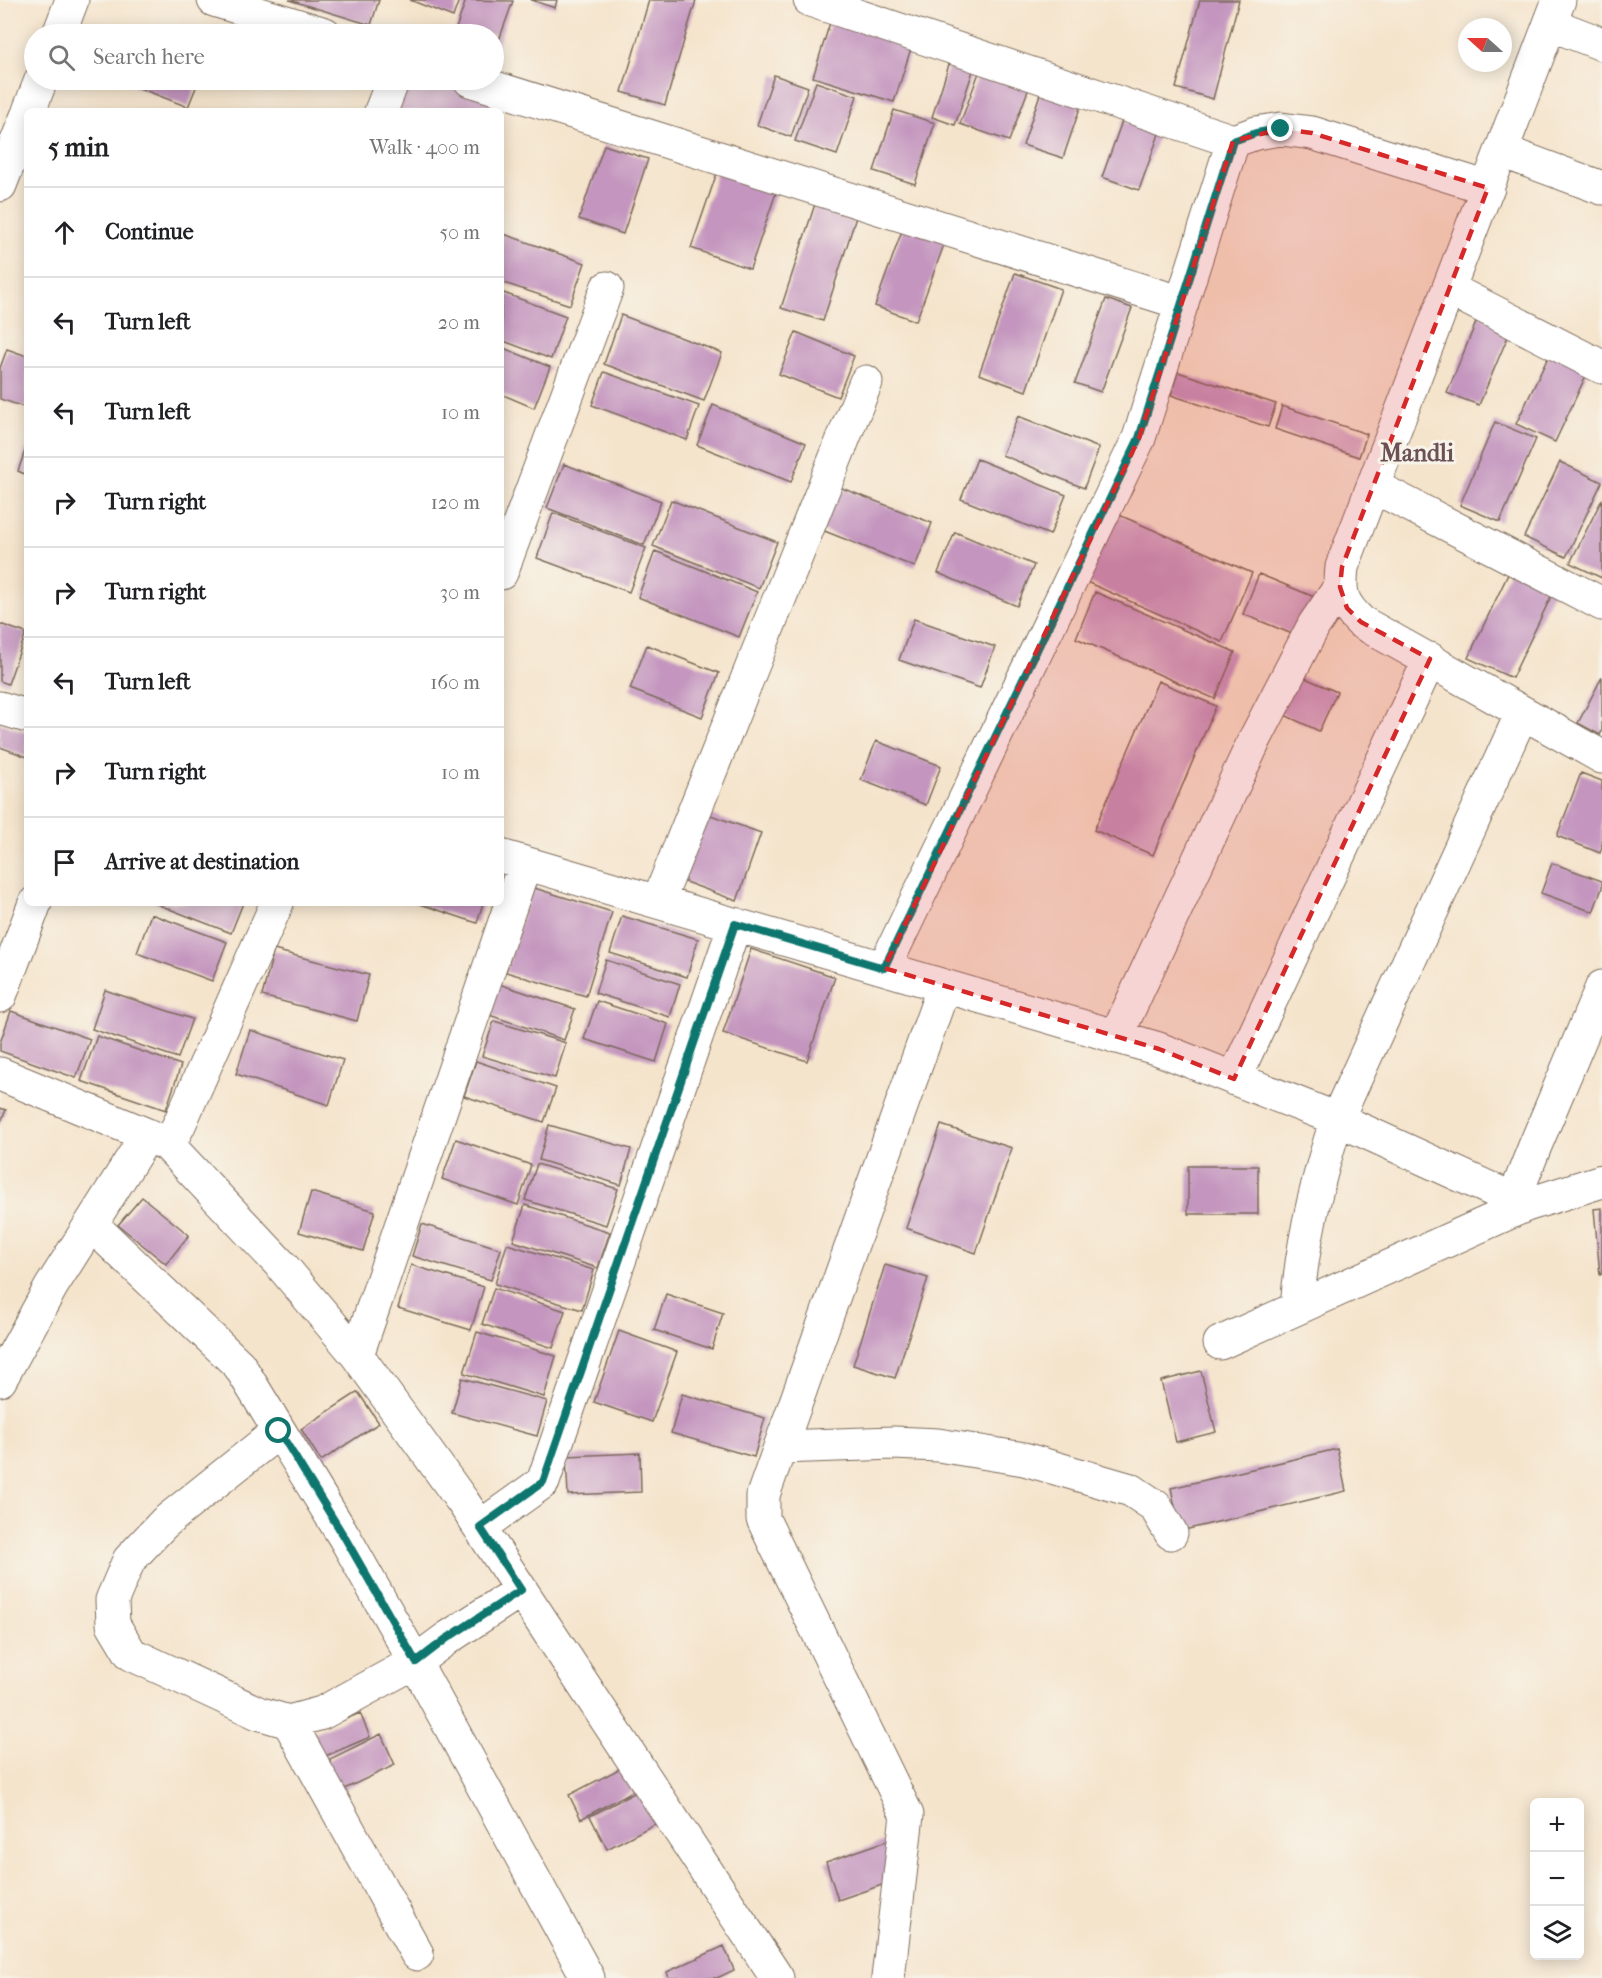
<!DOCTYPE html>
<html lang="en">
<head>
<meta charset="utf-8">
<style>
	body { margin:0; font-family:"IM FELL French Canon",serif; background:#f6f6f6; color:#202124 }
	.controls { position:absolute; right:18px; bottom:18px; display:grid; overflow:hidden; border-radius:9px; box-shadow:0 3px 15px #0003 }
	.controls button { width:54px; height:54px; display:grid; place-items:center; padding:0; border:0; border-bottom:2px solid #e0e0e0; background:#fff; color:#202124; font:30px sans-serif }
	.compass { position:absolute; left:1458px; top:18px; width:54px; height:54px; border-radius:50%; background:#fff; box-shadow:0 3px 15px #0003; rotate:291deg }
	.stop { position:absolute; width:18px; height:18px; margin:-14px; border:4px solid #0f766e; border-radius:50%; background:#fff }
	.stop.end { background:#0f766e; border-color:#fff; box-shadow:0 2px 6px #0008 }
	.list { margin:0; padding:0; list-style:none }
	h2 { display:flex; justify-content:space-between; align-items:center; height:78px; margin:0; padding:0 24px; font-size:26px }
	h2 small { font-size:20px; font-weight:400; color:#757577 }
	.list li { display:grid; grid-template-columns:39px 1fr auto; gap:18px; align-items:center; box-sizing:border-box; height:90px; padding:0 24px; border-top:2px solid #e0e0e0 }
	.list b { display:block; font-size:22px; white-space:nowrap }
	.list em { font-size:20px; font-style:normal; color:#757577 }
	.icon { flex:none; width:33px; height:33px; fill:none; stroke:currentColor; stroke-width:2; stroke-linecap:round; stroke-linejoin:round }
	.map { position:relative; flex:none; width:1602px; height:1978px; overflow:hidden }
	.search { position:absolute; background:#fff; box-shadow:0 3px 15px #0003; left:24px; top:24px; width:480px; height:66px; display:flex; align-items:center; gap:15px; box-sizing:border-box; padding:0 21px; border-radius:33px; color:#757577; font-size:22px }
	.panel { position:absolute; background:#fff; box-shadow:0 3px 15px #0003; left:24px; top:108px; width:480px; height:798px; border-radius:9px }
	.map>svg:first-child { display:block }
</style>
</head>
<body>
<div class="map">
<svg width="1602" height="1978" viewBox="0 0 1602 1978">
	<rect width="100%" height="100%" fill="#f7f3e8"/>
	<filter id="ink" filterUnits="userSpaceOnUse"><feTurbulence type="fractalNoise" baseFrequency=".0167" numOctaves="2"/><feDisplacementMap in="SourceGraphic" scale="12" xChannelSelector="R" yChannelSelector="G"/><feConvolveMatrix kernelMatrix="1 2 1 2 8 2 1 2 1" color-interpolation-filters="sRGB"/></filter>
	<filter id="wash" filterUnits="userSpaceOnUse"><feTurbulence type="fractalNoise" baseFrequency=".008" numOctaves="4" result="noise"/><feDisplacementMap in="SourceGraphic" scale="24" xChannelSelector="R" yChannelSelector="G"/><feGaussianBlur stdDeviation="1.35" result="paint"/><feColorMatrix in="noise" values="0 0 0 0 0 0 0 0 0 0 0 0 0 0 0 0 0 1.4 0 .05"/><feComposite in="paint" operator="in"/></filter>
	<g filter="url(#wash)">
		<rect width="100%" height="100%" fill="#f5e4cc"/>
		<g id="blocks">
			<path fill="#c496bf" d="M289 0H379L371 25Z
				M410 0H459L453 17Z
				M466 0 513 1 494 54V34H454Z
				M531 0H557L555 8Z
				M649 0H696L665 105 622 92Z
				M1200 0H1239L1213 99 1176 88Z
				M833 13 914 39 894 102 813 77Z
				M954 49 978 56 955 125 932 117Z
				M984 59 1033 77 1009 141 960 124Z
				M774 75 808 87 791 137 757 125Z
				M1045 79 1085 93 1063 158 1023 145Z
				M122 80H199L188 107 121 81Z
				M407 80H430L492 99 488 111H397Z
				M816 82 857 96 837 155 795 141Z
				M894 110 935 123 915 184 874 171Z
				M1122 121 1159 134 1139 190 1102 177Z
				M604 145 648 159 623 234 579 219Z
				M721 161 780 181 750 269 691 248Z
				M816 201 857 214 823 321 781 308Z
				M904 225 946 239 916 321 875 306Z
				M501 233 585 263 570 305 501 282Z
				M1015 273 1061 289 1026 391 979 374Z
				M501 292 566 316 551 359 501 340Z
				M1106 299 1132 308 1101 392 1075 383Z
				M621 315 722 353 704 401 604 364Z
				M1479 315 1511 329 1479 405 1447 393Z
				M796 332 854 356 838 397 779 374Z
				M501 347 550 367 534 408 501 394Z
				M7 349 27 356V408L0 399V368Z
				M1552 349 1590 367 1555 442 1516 424Z
				M604 372 699 406 687 440 592 405Z
				M1178 372 1276 404 1268 427 1171 395Z
				M713 405 806 443 791 482 697 445Z
				M1282 406 1367 434 1359 457 1275 429Z
				M1018 416 1099 448 1084 488 1002 455Z
				M1495 422 1536 439 1500 522 1460 505Z
				M27 445V475L18 471Z
				M977 459 1066 495 1050 535 961 499Z
				M1560 462 1602 482 1566 557 1524 537Z
				M564 464 661 501 644 545 547 508Z
				M839 487 932 523 915 567 822 530Z
				M1602 499V578L1570 563Z
				M671 500 777 542 759 588 653 546Z
				M1110 511 1252 573 1222 642 1080 579Z
				M553 513 646 548 629 592 537 558Z
				M955 532 1034 565 1017 606 938 573Z
				M655 551 757 592 739 637 638 597Z
				M1512 566 1556 586 1512 678 1468 658Z
				M1259 574 1319 599 1302 638 1243 614Z
				M1095 592 1235 652 1215 699 1076 638Z
				M914 619 995 647 980 688 899 660Z
				M0 624 26 633 8 684 0 681Z
				M647 645 719 673 702 717 630 689Z
				M1296 674 1337 692 1319 731 1278 712Z
				M1602 677V731L1600 735 1578 723Z
				M1158 681 1216 706 1153 855 1094 830Z
				M0 723 27 733V757L0 747Z
				M876 741 941 766 926 805 861 780Z
				M1581 773 1602 781V847L1600 853 1557 836Z
				M705 813 761 833 737 901 680 880Z
				M1552 863 1602 881V888L1593 912 1541 893Z
				M531 887 612 912 586 996 506 972Z
				M154 903H243L231 933Z
				M417 903H483L477 923Z
				M151 914 227 942 212 981 137 953Z
				M622 916 698 939 687 977 610 953Z
				M751 949 835 977 807 1061 723 1033Z
				M274 950 369 975 357 1021 262 996Z
				M606 960 680 984 670 1017 595 993Z
				M499 984 575 1009 564 1040 489 1015Z
				M105 990 192 1019 178 1058 92 1029Z
				M597 1001 668 1024 656 1062 584 1039Z
				M11 1011 90 1039 76 1078 0 1051V1043Z
				M494 1021 566 1043 555 1078 482 1056Z
				M250 1030 343 1060 329 1105 236 1074Z
				M97 1036 181 1065 166 1110 81 1081Z
				M476 1061 556 1088 544 1122 464 1096Z
				M0 1108 6 1110 0 1124Z
				M549 1125 631 1149 621 1185 539 1160Z
				M941 1125 1012 1148 976 1253 906 1228Z
				M456 1139 531 1165 518 1205 442 1179Z
				M537 1164 618 1189 606 1225 525 1200Z
				M1188 1166H1258V1214H1188Z
				M311 1192 375 1211 363 1251 299 1232Z
				M142 1197 189 1235 166 1264 118 1225Z
				M525 1205 610 1232 598 1268 513 1241Z
				M1602 1208V1274L1600 1275 1594 1209Z
				M422 1224 501 1249 491 1280 412 1256Z
				M507 1244 594 1270 582 1310 495 1284Z
				M411 1265 484 1287 471 1330 398 1308Z
				M885 1265 928 1278 895 1378 853 1365Z
				M494 1288 565 1311 553 1348 482 1324Z
				M666 1294 723 1313 712 1349 654 1330Z
				M619 1331 677 1352 652 1422 594 1402Z
				M477 1332 556 1356 544 1397 464 1373Z
				M1201 1371 1216 1432 1176 1442 1161 1381Z
				M462 1378 547 1401 537 1436 452 1413Z
				M358 1392 379 1423 321 1461 301 1429Z
				M682 1394 765 1418 754 1457 671 1433Z
				M1337 1449 1346 1491 1180 1531 1171 1488Z
				M640 1453 641 1492 568 1495 566 1456Z
				M360 1713 370 1737 323 1757 313 1733Z
				M381 1734 395 1765 340 1791 326 1761Z
				M621 1768 633 1791 581 1819 569 1795Z
				M638 1791 655 1824 607 1849 590 1816Z
				M898 1837 911 1875 838 1900 826 1862Z
				M724 1946 734 1970 717 1978H669L667 1972Z"/>
		</g>
	</g>
	<g filter="url(#ink)">
		<use href="#blocks" fill-opacity="0" stroke="#7c6b5b" stroke-width="1.5"/>
		<g fill="none" stroke-linecap="round" stroke-linejoin="round">
			<defs>
				<path id="minor" d="M214 0 325 34
					M810 0 1233 141 1139 438 884 968
					M1559 0 1342 567C1339 594 1341 603 1361 622L1602 757
					M1550 24 1602 44
					M59 34 72 0
					M470 80 1182 303
					M29 111 41 80
					M381 111 393 80
					M1233 141 1256 133 1281 129 1312 133 1488 188
					M1502 151 1602 188
					M0 185 27 116
					M1449 289 1602 367
					M1373 486 1602 604
					M501 573 607 288
					M0 708 27 716
					M501 856 1159 1049 1337 1119 1526 1205
					M658 902 866 382
					M0 996 35 903
					M1116 1037 1255 739 1314 625 1340 587
					M0 1074 147 1135 51 1287 0 1380
					M1234 1079 1430 659
					M150 1136 168 1145 179 1125 277 903
					M168 1145 282 1266 357 1355 463 1502 777 1978
					M1514 1199 1535 1146 1602 987
					M91 1224 239 1365 345 1538 415 1662 588 1978
					M1297 1307C1302 1243 1317 1180 1337 1119L1522 713
					M1220 1343 1526 1205 1602 1181
					M357 1355 525 863
					M279 1431 164 1523 129 1560 112 1600 113 1624 131 1654 258 1713 289 1722 322 1713 415 1662 446 1639 521 1590
					M780 1447 894 1443 938 1445 1024 1459 1131 1490 1155 1506 1171 1533
					M480 1527 543 1482 735 924
					M289 1722 417 1954
					M888 1978 907 1815 763 1519V1495L944 986"/>
			</defs>
			<use href="#minor" stroke="#7c6b5b" stroke-width="35"/>
			<use href="#minor" stroke="#fff" stroke-width="33"/>
		</g>
	</g>
	<g fill="none" stroke-linecap="round" stroke-linejoin="round" filter="url(#ink)">
		<path stroke="#0f766e" stroke-width="8" d="M279 1431 345 1538 416 1662 446 1639 521 1590 480 1527 543 1482 735 924 884 968 1139 438 1233 141 1256 133 1281 129"/>
	</g>
	<path fill="#d62828" fill-opacity="0.2" stroke="#d62828" stroke-width="4.5" stroke-dasharray="12 8" stroke-linejoin="round" d="M1281 129 1312 133 1488 188 1342 567 1340 587 1347 608 1361 622 1430 659 1234 1079 1159 1049 884 968 1139 438 1233 141Z"/>
	<g text-anchor="middle" stroke-width="6" stroke-linejoin="round" paint-order="stroke">
		<g font-size="24" font-weight="bold" fill="#6b5056" stroke="#f7f3e8">
			<text x="1417" y="461">Mandli</text>
		</g>
	</g>
</svg>
<div class="controls">
<button>+</button>
<button>−</button>
<button><svg class="icon" aria-label="layers" viewBox="0 0 24 24"><path d="M12 4l9 5-9 5-9-5zM3 14l9 5 9-5"/></svg></button>
</div>
<svg class="compass" viewBox="-18 -18 36 36"><path d="M0-13l5 13h-10z" fill="#e53935"/><path d="M0 13l5-13h-10z" fill="#757577"/></svg>
<div class="stop" style="left:279px;top:1431px"></div>
<div class="stop end" style="left:1281px;top:129px"></div>
<div class="search"><svg class="icon" aria-label="search" viewBox="0 0 24 24"><circle cx="10" cy="10" r="6"/><path d="M15 15l6 6"/></svg>Search here</div>
<section class="panel">
<h2>5 min<small>Walk · 400 m</small></h2>
<ul class="list">
<li><svg class="icon" aria-label="ahead" viewBox="0 0 24 24"><path d="M12 20V5M6 11l6-6 6 6"/></svg><div><b>Continue</b></div><em>50 m</em></li>
<li><svg class="icon" aria-label="left" viewBox="0 0 24 24"><path d="M17 20v-9H6M10 6l-5 5 5 5"/></svg><div><b>Turn left</b></div><em>20 m</em></li>
<li><svg class="icon" aria-label="left" viewBox="0 0 24 24"><path d="M17 20v-9H6M10 6l-5 5 5 5"/></svg><div><b>Turn left</b></div><em>10 m</em></li>
<li><svg class="icon" aria-label="right" viewBox="0 0 24 24"><path d="M7 20v-9h11M14 6l5 5-5 5"/></svg><div><b>Turn right</b></div><em>120 m</em></li>
<li><svg class="icon" aria-label="right" viewBox="0 0 24 24"><path d="M7 20v-9h11M14 6l5 5-5 5"/></svg><div><b>Turn right</b></div><em>30 m</em></li>
<li><svg class="icon" aria-label="left" viewBox="0 0 24 24"><path d="M17 20v-9H6M10 6l-5 5 5 5"/></svg><div><b>Turn left</b></div><em>160 m</em></li>
<li><svg class="icon" aria-label="right" viewBox="0 0 24 24"><path d="M7 20v-9h11M14 6l5 5-5 5"/></svg><div><b>Turn right</b></div><em>10 m</em></li>
<li><svg class="icon" aria-label="arrive" viewBox="0 0 24 24"><path d="M6 21V4h12l-3 4 3 4H6"/></svg><div><b>Arrive at destination</b></div></li>
</ul>
</section>
</div>
</body>
</html>
